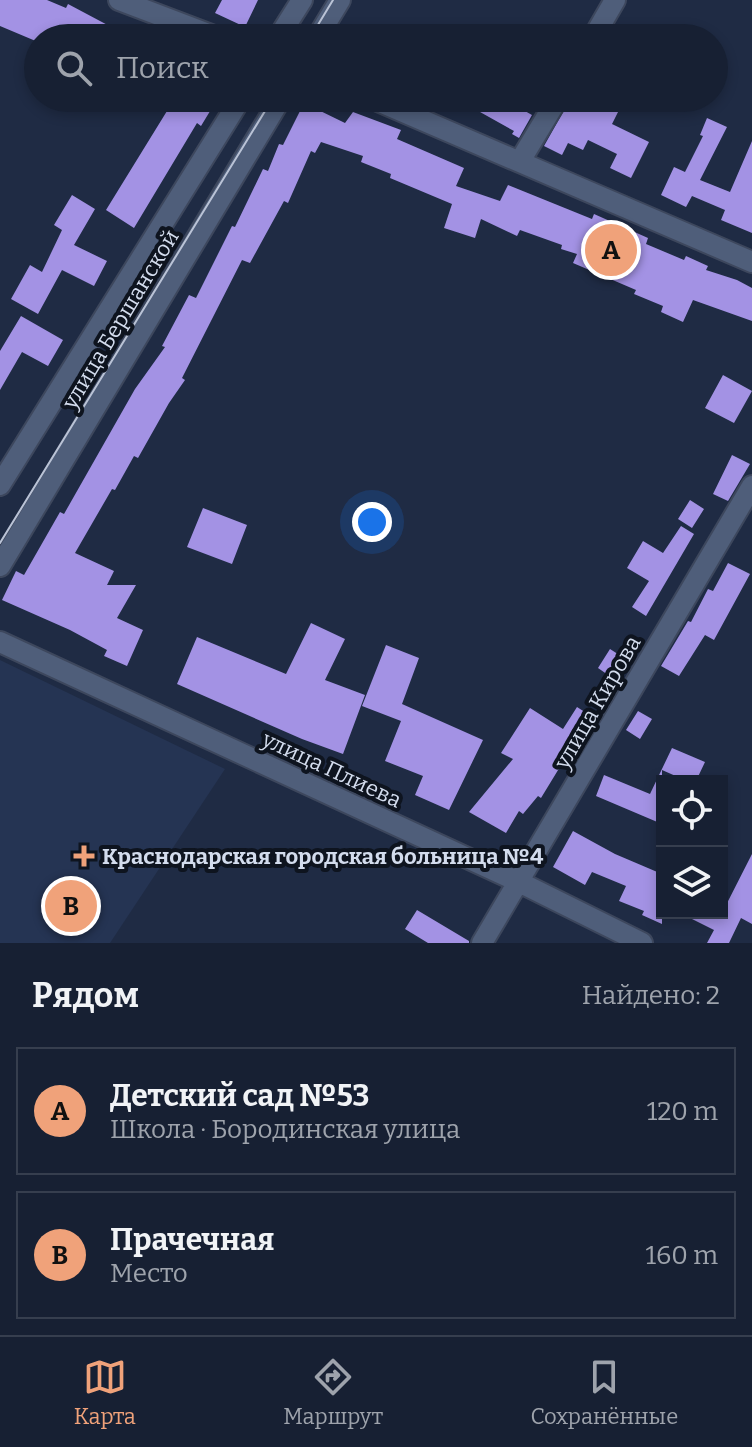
<!DOCTYPE html>
<html lang="ru">
<head>
<meta charset="utf-8">
<style>
	body { margin:0; font-family:Bitter,serif; background:#242d3f; color:#f1f3f6 }
	.controls { position:absolute; right:24px; bottom:24px; display:grid; overflow:hidden; border-radius:0px; box-shadow:0 4px 12px #0003 }
	.controls button { width:72px; height:72px; display:grid; place-items:center; padding:0; border:0; border-bottom:2px solid #363e4e; background:#172033; color:#f1f3f6; font:40px sans-serif }
	.you { position:absolute; left:372px; top:522px; width:28px; height:28px; margin:-20px; border:6px solid #fff; border-radius:50%; background:#1a73e8; box-shadow:0 0 0 12px #1a73e833 }
	.badge { display:grid; place-items:center; width:52px; height:52px; border-radius:50%; background:#f0a27a; color:#111; font-size:26px; font-weight:700 }
	.pin { position:absolute; translate:-50% -50%; border:4px solid #fff; box-shadow:0 2px 8px #0006 }
	.list { margin:0; padding:0; list-style:none }
	h2 { display:flex; justify-content:space-between; align-items:center; height:104px; margin:0; padding:0 32px; font-size:34px }
	h2 small { font-size:26px; font-weight:400; color:#9ea3ac }
	.list li { display:grid; grid-template-columns:52px 1fr auto; gap:24px; align-items:center; box-sizing:border-box; height:128px; margin:0 16px 16px; padding:0 16px; border:2px solid #363e4e; border-radius:0px }
	.list b { display:block; font-size:30px; white-space:nowrap }
	.list p { margin:0; font-size:26px; white-space:nowrap; color:#9ea3ac }
	.list em { font-size:26px; font-style:normal; color:#9ea3ac }
	.icon { flex:none; width:44px; height:44px; fill:none; stroke:currentColor; stroke-width:2; stroke-linecap:round; stroke-linejoin:round }
	.map { position:relative; flex:none; width:752px; height:943px; overflow:hidden }
	.search { position:absolute; background:#172033; box-shadow:0 4px 12px #0003; left:24px; right:24px; top:24px; height:88px; display:flex; align-items:center; gap:20px; box-sizing:border-box; padding:0 28px; border-radius:44px; color:#9ea3ac; font-size:30px }
	.sheet { height:392px; background:#172033 }
	nav { display:flex; justify-content:space-around; align-items:center; box-sizing:border-box; height:112px; border-top:2px solid #363e4e; background:#172033; font-size:22px; color:#9ea3ac }
	nav a { display:grid; justify-items:center; gap:4px }
	nav .on { color:#f0a27a }
	.map>svg:first-child { display:block }
</style>
</head>
<body>
<div class="map">
<svg width="752" height="943" viewBox="0 0 752 943">
	<rect width="100%" height="100%" fill="#1f2b44"/>
	<path fill="#253453" d="M0 660 225 769 110 943H0Z"/>
	<path fill="#a392e4" d="M0 0H47L66 8 68 4 132 38H38V42L0 26Z
		M222 0H258L245 27 215 13Z
		M175 98H218L201 126 197 123 134 228 106 210Z
		M455 98H513L511 103 532 115 519 138 512 134 514 131Z
		M571 98H594L619 110 612 124 649 142 631 178 610 168 617 154 588 140 583 150 568 143 562 155 544 146Z
		M304 103 345 123 353 112 401 130 397 139 464 168 456 186 500 201 508 185 592 219 594 214 648 238 646 244 684 260 686 256 708 266 706 270 737 280 752 288V321L693 300 683 322 661 312 663 306 634 294 636 290 573 263 577 254 561 249 562 245 520 230 517 236 481 219 475 238 444 228 452 204 390 178 391 174 361 162 363 156 321 142 315 153 311 151 288 203 284 201 250 263 242 260 182 378 185 380 169 403 138 458 134 456 115 490 112 489 75 553 114 571 107 585H136L117 618 143 630 127 666 104 656 107 650 70 630 2 600 16 571 24 575 60 512 64 514 135 389 165 347 162 346 189 295 196 298 232 226 235 227 263 169 268 171 279 144 283 145Z
		M707 118 727 127 700 180 730 192 752 141V233L721 220 725 210 692 196 686 207 661 195 674 167 685 172 703 136 700 135Z
		M72 195 95 209 74 245 107 261 94 286 62 270 38 314 11 299 30 265 42 272 62 230 54 225Z
		M21 316 63 340 48 366 22 352 0 390V351Z
		M723 375 752 391 734 423 705 408Z
		M732 455 750 464 728 501 713 494Z
		M690 500 704 509 692 528 678 519Z
		M203 508 247 525 232 564 187 547Z
		M681 526 694 534 646 616 632 607 649 581 627 568 643 541 663 553Z
		M728 563 750 574 714 640 705 635 679 676 661 666 688 621 691 622 708 589 713 591Z
		M311 623 345 639 325 680 365 695 343 754 302 739 177 684 197 637 286 674Z
		M386 645 419 658 402 704 483 740 449 810 415 795 423 776 385 761 401 721 362 706Z
		M610 649 624 658 611 677 598 668Z
		M577 707 591 716 541 798 538 796 523 814 519 811 506 833 469 812 513 759 501 753 530 708 563 729Z
		M638 711 652 719 640 739 626 730Z
		M672 748 705 762 696 781H687L662 770V824L596 796 604 775 650 794Z
		M573 831 615 854 662 874V924L642 915 644 911 619 901 626 886 592 872 585 885 553 867Z
		M752 854V924L741 918 729 943H707L714 930 680 913H722Z
		M73 885 89 896 69 927 53 916Z
		M417 910 469 941V943H428L405 929Z"/>
	<g fill="none" stroke-linecap="round" stroke-linejoin="round">
		<defs>
			<path id="minor" d="M119 0 219 38
				M278 38 302 0
				M317 38 340 0
				M593 38 615 0
				M371 98 752 262
				M520 161 558 98
				M0 485 241 98
				M0 566 281 98
				M0 642 519 882 642 943
				M482 943 752 486"/>
		</defs>
		<use href="#minor" stroke="#3d475d" stroke-width="24"/>
		<use href="#minor" stroke="#4f5e7a" stroke-width="20"/>
		<path stroke="#bac3d6" stroke-width="2" d="M310 38 333 0
			M0 543 273 98"/>
	</g>
	<path fill="#f0a27a" stroke="#0e141f" stroke-width="3" d="M80 844h8v8h8v8h-8v8h-8v-8h-8v-8h8z"/>
	<g text-anchor="middle" stroke-width="8" stroke-linejoin="round" paint-order="stroke">
		<g font-size="22" fill="#d3dced" stroke="#0e141f">
			<text transform="translate(120 319) rotate(-59)" y="8">улица Бершанской</text>
			<text transform="translate(597 702) rotate(-60)" y="8">улица Кирова</text>
			<text transform="translate(332 769) rotate(25)" y="8">улица Плиева</text>
		</g>
		<g font-size="22" font-weight="bold" fill="#d3dced" stroke="#0e141f" text-anchor="start">
			<text x="102" y="864">Краснодарская городская больница №4</text>
		</g>
	</g>
</svg>
<div class="controls">
<button><svg class="icon" aria-label="locate" viewBox="0 0 24 24"><circle cx="12" cy="12" r="6"/><path d="M12 2v4M12 18v4M2 12h4M18 12h4"/></svg></button>
<button><svg class="icon" aria-label="layers" viewBox="0 0 24 24"><path d="M12 4l9 5-9 5-9-5zM3 14l9 5 9-5"/></svg></button>
</div>
<div class="you"></div>
<div class="pin badge" style="left:611px;top:250px">A</div>
<div class="pin badge" style="left:71px;top:906px">B</div>
<div class="search"><svg class="icon" aria-label="search" viewBox="0 0 24 24"><circle cx="10" cy="10" r="6"/><path d="M15 15l6 6"/></svg>Поиск</div>
</div>
<section class="sheet">
<h2>Рядом<small>Найдено: 2</small></h2>
<ul class="list">
<li><span class="badge">A</span><div><b>Детский сад №53</b><p>Школа · Бородинская улица</p></div><em>120 m</em></li>
<li><span class="badge">B</span><div><b>Прачечная</b><p>Место</p></div><em>160 m</em></li>
</ul>
</section>
<nav>
<a class="on"><svg class="icon" aria-label="map" viewBox="0 0 24 24"><path d="M3 6l6-2 6 2 6-2v14l-6 2-6-2-6 2zM9 4v14M15 6v14"/></svg>Карта</a>
<a><svg class="icon" aria-label="directions" viewBox="0 0 24 24"><path d="M12 3l9 9-9 9-9-9zM9 14v-3h6M13 9l2 2-2 2"/></svg>Маршрут</a>
<a><svg class="icon" aria-label="saved" viewBox="0 0 24 24"><path d="M7 4h10v16l-5-4-5 4z"/></svg>Сохранённые</a>
</nav>
</body>
</html>
